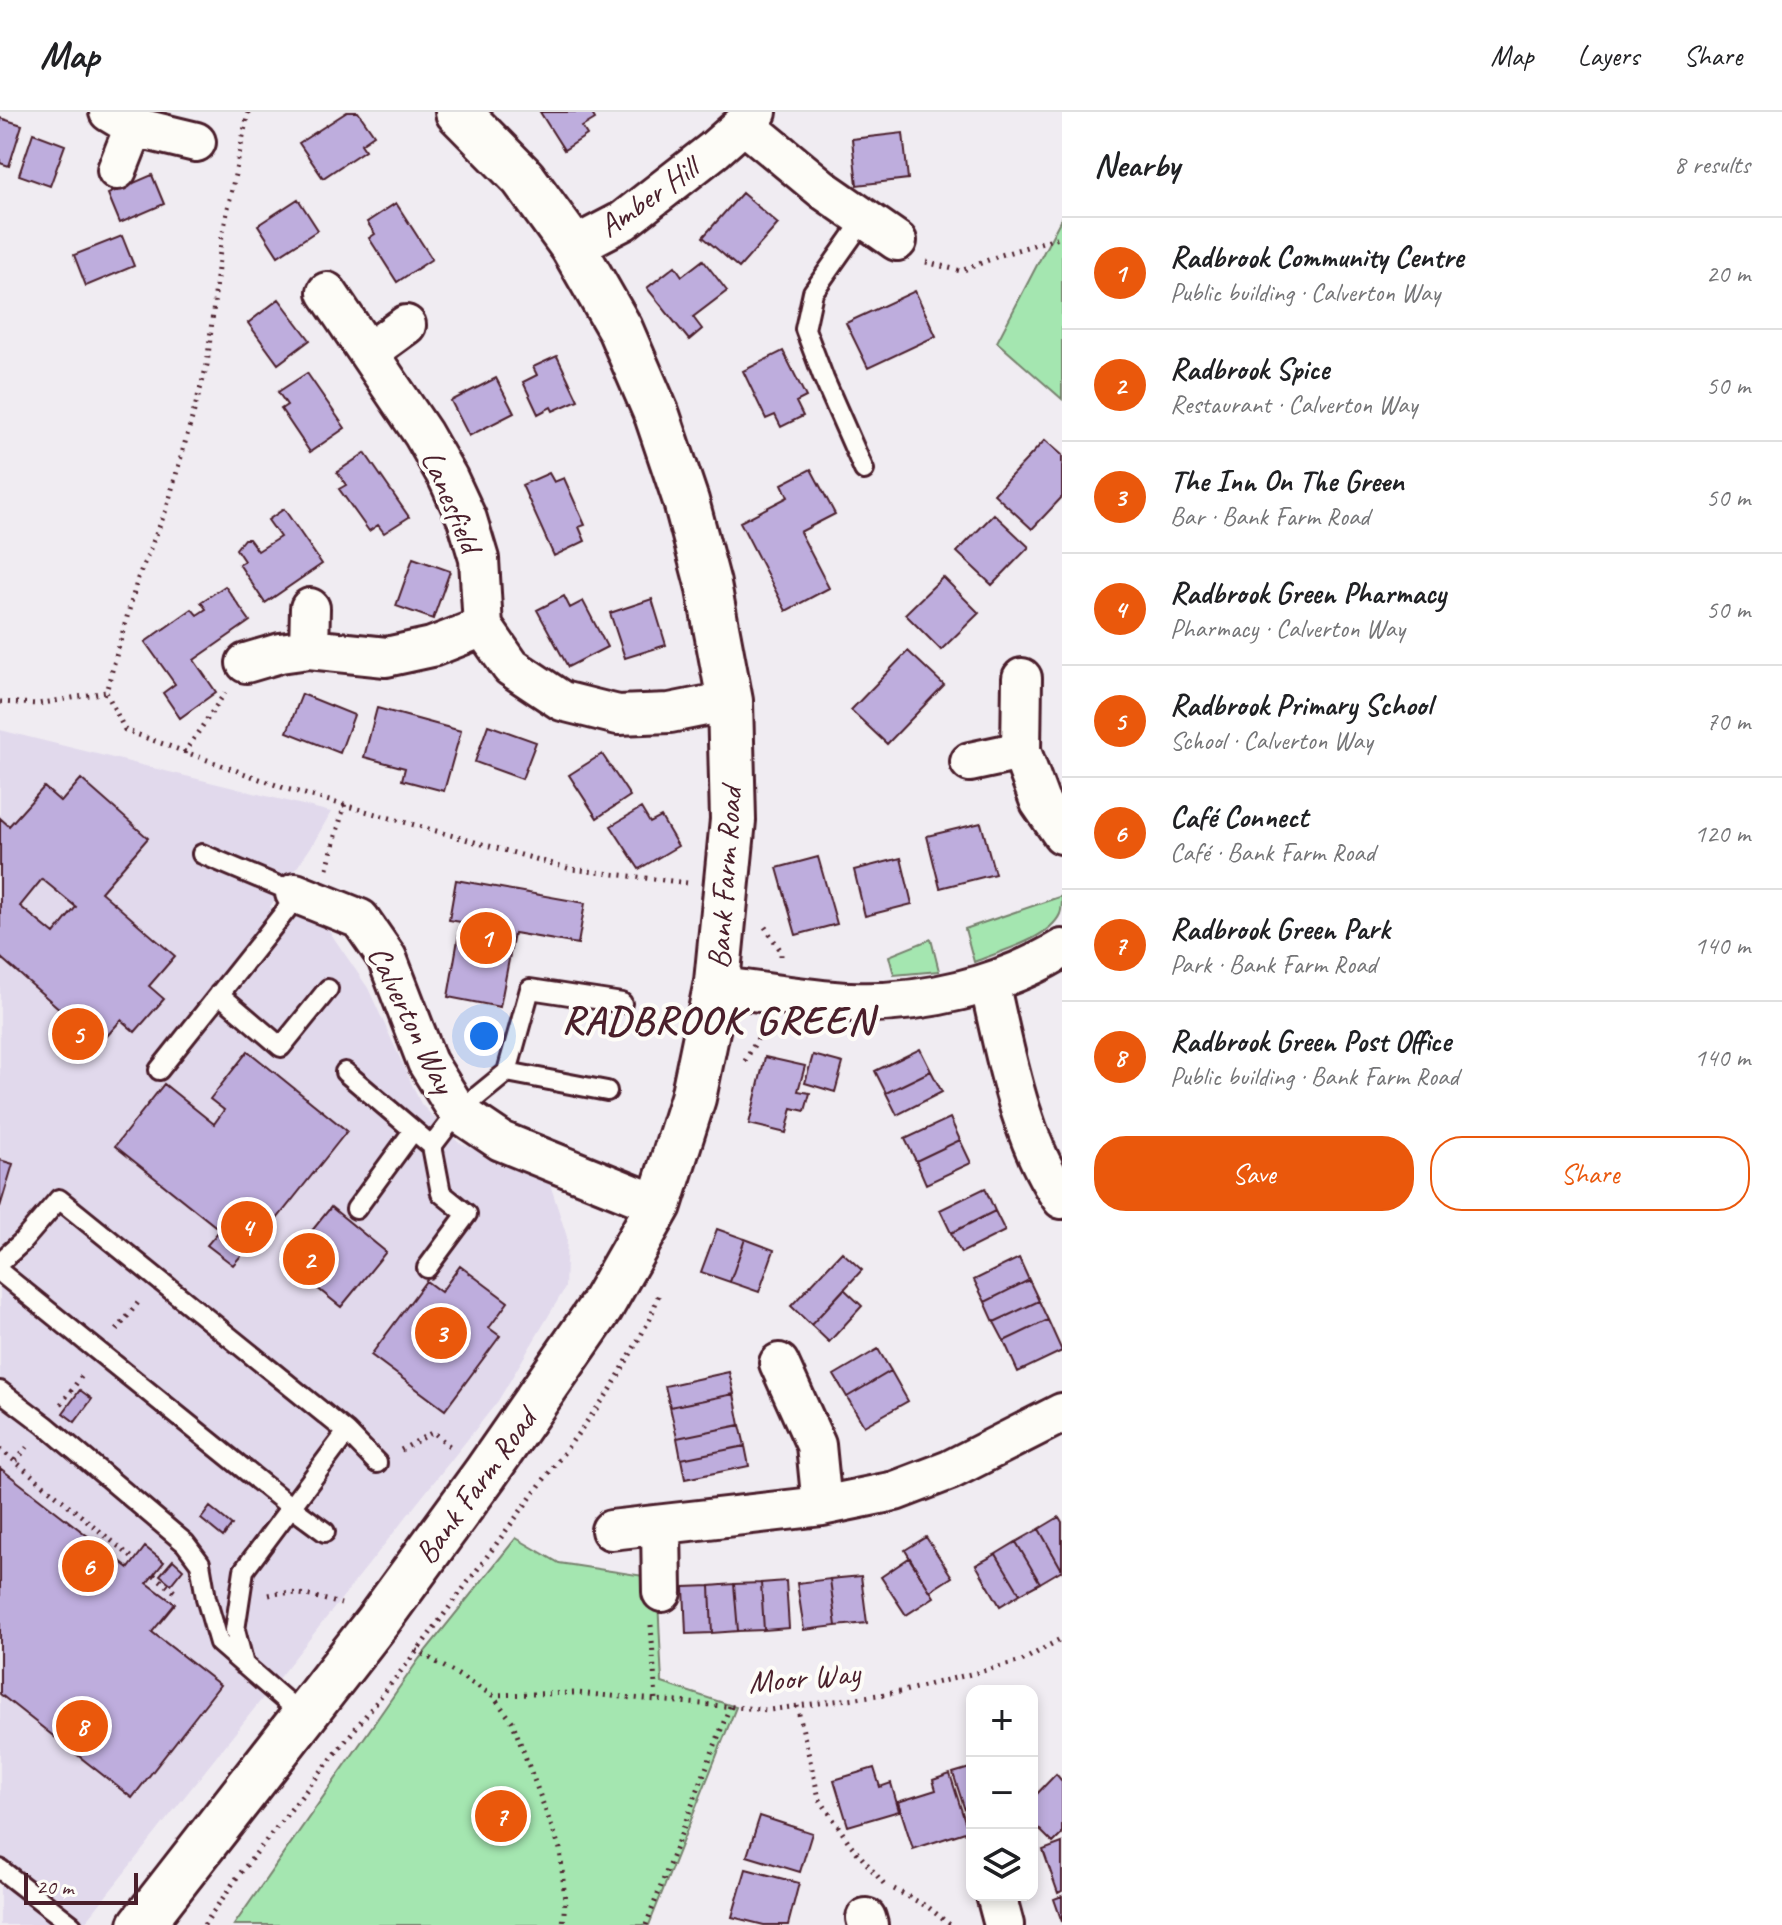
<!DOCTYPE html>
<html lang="en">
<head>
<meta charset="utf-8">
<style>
	body { margin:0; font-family:Caveat,sans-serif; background:#f6f6f6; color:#202124 }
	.controls { position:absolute; right:24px; bottom:24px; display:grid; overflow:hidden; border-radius:16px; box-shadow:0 4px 12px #0003 }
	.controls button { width:72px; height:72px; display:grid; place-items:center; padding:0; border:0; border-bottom:2px solid #e0e0e0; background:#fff; color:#202124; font:40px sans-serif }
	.scale { position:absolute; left:24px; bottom:20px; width:114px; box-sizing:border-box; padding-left:8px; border:4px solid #4a1f2b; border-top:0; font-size:22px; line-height:28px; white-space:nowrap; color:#4a1f2b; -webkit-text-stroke:6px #fdfcf7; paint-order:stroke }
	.you { position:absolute; left:484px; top:924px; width:28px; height:28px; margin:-20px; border:6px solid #fff; border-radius:50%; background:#1a73e8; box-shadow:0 0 0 12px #1a73e833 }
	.badge { display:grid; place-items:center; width:52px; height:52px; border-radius:50%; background:#ea580c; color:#fff; font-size:26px; font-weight:700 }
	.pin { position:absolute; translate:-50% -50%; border:4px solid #fff; box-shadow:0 2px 8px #0006 }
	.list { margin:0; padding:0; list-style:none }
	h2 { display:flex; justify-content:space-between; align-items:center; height:104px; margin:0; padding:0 32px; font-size:34px }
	h2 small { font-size:26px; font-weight:400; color:#757577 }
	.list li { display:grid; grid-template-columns:52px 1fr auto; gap:24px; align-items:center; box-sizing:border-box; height:112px; padding:0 32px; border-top:2px solid #e0e0e0 }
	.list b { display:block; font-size:30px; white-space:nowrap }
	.list p { margin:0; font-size:26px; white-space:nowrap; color:#757577 }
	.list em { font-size:26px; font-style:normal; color:#757577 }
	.actions { display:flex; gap:16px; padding:24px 32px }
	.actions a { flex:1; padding:18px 0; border:2px solid #ea580c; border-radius:32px; text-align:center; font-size:28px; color:#ea580c }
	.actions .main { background:#ea580c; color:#fff }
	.icon { flex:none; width:44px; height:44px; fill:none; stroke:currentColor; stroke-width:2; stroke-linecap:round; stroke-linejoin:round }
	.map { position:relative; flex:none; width:1062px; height:1813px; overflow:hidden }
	header { display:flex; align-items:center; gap:48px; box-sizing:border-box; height:112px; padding:0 40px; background:#fff; border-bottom:2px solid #e0e0e0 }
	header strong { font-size:38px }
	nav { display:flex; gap:44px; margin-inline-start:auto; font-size:28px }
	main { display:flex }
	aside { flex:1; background:#fff }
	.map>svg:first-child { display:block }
</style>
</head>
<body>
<header>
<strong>Map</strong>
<nav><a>Map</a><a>Layers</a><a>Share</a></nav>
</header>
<main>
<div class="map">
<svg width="1062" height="1813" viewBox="0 0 1062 1813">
	<rect width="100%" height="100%" fill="#f0ecf2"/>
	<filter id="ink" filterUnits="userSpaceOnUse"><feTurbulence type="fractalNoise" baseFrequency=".0125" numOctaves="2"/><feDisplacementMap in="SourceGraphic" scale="16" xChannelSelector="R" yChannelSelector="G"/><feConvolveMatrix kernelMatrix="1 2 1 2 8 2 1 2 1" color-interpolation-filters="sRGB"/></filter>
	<g filter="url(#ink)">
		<path fill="#e1d9ec" d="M0 618 331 700 313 732 270 795 327 816 368 876 421 992 458 1030 550 1072 567 1125 565 1176 498 1289 83 1813H0Z"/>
		<path fill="#a4e6b0" stroke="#77826e" stroke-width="2" d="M1062 105V287L997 230Z
			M1062 784C1062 790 1062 797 1060 802 1049 827 998 840 974 850L965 817Z
			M931 827 939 859 894 863 889 844Z
			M516 1426 559 1451 657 1466 662 1571 736 1595 649 1813H234L419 1547Z"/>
		<path fill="#beaddd" stroke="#4a1f2b" stroke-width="2" fill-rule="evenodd" d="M347 0H358L374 23 361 32 365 38 323 66 299 31Z
			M540 0H591L595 7 582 15 587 23 564 38Z
			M0 6 22 13 9 54 0 51Z
			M33 21 65 33 50 74 19 63Z
			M903 21 908 67 857 73 852 27Z
			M152 63 164 92 120 111 108 82Z
			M742 81 778 112 739 156 703 125Z
			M298 87 318 118 278 144 258 113Z
			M396 91 432 147 397 170 369 126 375 122 367 110Z
			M122 124 134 154 86 174 74 143Z
			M703 148 727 179 693 205 702 217 689 228 647 176 675 154 682 164Z
			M915 179 936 224 868 256 846 211Z
			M279 187 310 228 278 252 248 211Z
			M783 239 806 285 796 290 803 304 781 315 775 303 766 307 743 259Z
			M557 244 578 288 553 299 551 295 538 302 523 270 537 263 533 255Z
			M307 261 345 316 310 340 281 297 287 293 278 280Z
			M496 266 514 301 469 324 451 289Z
			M1045 328 1062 343V385L1032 417 994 382Z
			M365 341 409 405 384 421 378 413 369 419 339 377 346 373 337 360Z
			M811 357 835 402 800 420 829 476 786 499 740 410 788 385 782 372Z
			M549 361 554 370 564 366 585 413 579 415 585 429 554 444 522 373Z
			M284 397 322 452 265 491 239 452 244 449 236 437 244 427H249L258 439 280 425 268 408Z
			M994 402 1029 435 992 473 957 440Z
			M413 446 450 459 433 507 396 494Z
			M943 465 979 501 941 538 905 502Z
			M225 474 250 509 194 548 216 580 180 606 163 581 175 572 145 530 192 497 197 503 206 497 201 490Z
			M564 484 570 496 583 489 607 535 568 555 537 498Z
			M652 487 666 533 625 546 610 501Z
			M908 539 944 573 887 632 851 598Z
			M302 582 354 603 340 641 287 620Z
			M377 596 461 619 444 679 402 668 405 656 364 645Z
			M488 613 536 630 522 667 475 650Z
			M602 642 630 684 597 706 569 663Z
			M81 667 148 726 101 780 175 844 149 874 164 887 135 920 121 908 100 932 0 845V706L9 714 44 675 61 690ZM42 767 76 795 54 822 20 794Z
			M641 696 650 711 661 705 678 734 639 757 611 714Z
			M981 711 995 762 940 776 927 724Z
			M818 745 837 812 796 823 777 756Z
			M901 746 912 792 865 804 854 758Z
			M456 768 585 791 578 832 514 821 500 895 448 885 461 810 449 808Z
			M920 937 931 959 886 981 875 959Z
			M248 939 347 1019 249 1142 245 1139 233 1153 207 1133 220 1118 115 1034 164 972 214 1012 224 998 210 987Z
			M813 943 843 951 835 980 805 971Z
			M765 945 805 954 798 979 810 981 805 999 792 996 786 1021 749 1012Z
			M931 959 942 980 897 1003 886 981Z
			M950 1006 960 1028 916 1049 905 1027Z
			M960 1028 971 1051 926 1072 916 1049Z
			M0 1048 13 1052 0 1095Z
			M985 1076 995 1099 951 1121 940 1098Z
			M331 1095 386 1140 341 1195 286 1151Z
			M995 1099 1005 1119 961 1141 951 1121Z
			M717 1117 745 1127 730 1170 701 1160Z
			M745 1127 774 1138 759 1180 730 1170Z
			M842 1140 862 1158 811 1213 791 1194Z
			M1019 1146 1029 1168 985 1190 974 1168Z
			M460 1154 508 1190 489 1216 500 1224 445 1298 371 1243 426 1169 441 1180Z
			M1029 1168 1039 1189 994 1210 985 1190Z
			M844 1177 862 1194 829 1230 811 1213Z
			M1039 1189 1048 1208 1004 1229 994 1210Z
			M1048 1208 1062 1239 1018 1260 1004 1229Z
			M878 1237 891 1259 847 1285 834 1263Z
			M891 1259 908 1289 864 1314 847 1285Z
			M729 1260 734 1282 670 1295 665 1274Z
			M80 1278 92 1287 75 1310 63 1301Z
			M734 1282 740 1313 677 1326 670 1295Z
			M740 1313 745 1334 681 1347 677 1326Z
			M745 1334 749 1354 685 1367 681 1347Z
			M0 1356 129 1456 145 1435 164 1450 147 1471 175 1492 152 1520 220 1573 132 1686 0 1582Z
			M210 1395 232 1413 223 1425 201 1407Z
			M1059 1405 1062 1410V1458L1039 1417Z
			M1039 1417 1062 1458 1040 1471 1016 1430Z
			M926 1425 952 1465 930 1479 905 1438Z
			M1016 1430 1040 1471 1020 1482 996 1442Z
			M996 1442 1020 1482 1000 1494 976 1453Z
			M909 1446 934 1485 906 1503 881 1465Z
			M173 1448 183 1457 171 1472 160 1463Z
			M861 1464 867 1511 836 1514 830 1467Z
			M830 1467 836 1514 804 1518 797 1471Z
			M786 1469 789 1516 764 1518 761 1471Z
			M761 1471 764 1518 738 1519 734 1472Z
			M734 1472 738 1519 712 1521 710 1474Z
			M710 1474 712 1521 686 1522 684 1475Z
			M874 1656 880 1675 891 1671 899 1699 848 1714 834 1668Z
			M970 1656 972 1660 971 1717 953 1661Z
			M950 1662 968 1719 913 1737 898 1690 936 1678 933 1668Z
			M1056 1662 1062 1669V1722L1053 1731 1032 1710V1687Z
			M760 1704 812 1721 800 1760 747 1744Z
			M1062 1731V1779L1058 1781 1043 1738Z
			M746 1757 799 1771 788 1813H764L732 1805Z
			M1062 1784V1810L1054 1787Z"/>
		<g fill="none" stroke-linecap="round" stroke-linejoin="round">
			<defs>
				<path id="service" d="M864 358 824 267 805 217 813 180 865 106
					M202 742 295 781
					M219 882 281 935 328 877
					M159 958 299 782
					M345 960 432 1034
					M507 960 607 979
					M356 1097 413 1019
					M0 1150 21 1131 59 1087 347 1320 291 1395 325 1420
					M427 1156 467 1102 441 1081 432 1034 458 1000 507 960 530 877 622 891
					M0 1160 291 1395 244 1458 235 1518 244 1553
					M0 1279 45 1313 185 1431 200 1451 206 1486 219 1531 303 1604
					M347 1320 377 1351
					M0 1757 72 1813"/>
				<path id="minor" d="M109 0 134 15 196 30
					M744 12 825 79 897 129
					M117 58 134 15
					M573 135 623 109 714 38 757 0
					M327 180 423 322 448 366 467 407 479 447 483 515 511 555 562 589 618 603 670 601 730 589
					M369 240 406 213
					M309 537 310 496
					M246 551 280 541 309 537 386 545 432 535 483 515
					M1022 566 1021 639 1040 690 1062 722
					M970 650 1021 639
					M295 781 360 807 387 846 427 950 458 1000 501 1029 659 1093
					M717 870 722 875C764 880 807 888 850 890 921 893 1001 874 1062 837
					M989 870C1005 940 1020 1028 1062 1087
					M779 1251 816 1333 822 1394
					M661 1414 662 1480
					M611 1418 822 1394 895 1379 950 1358 1062 1301
					M996 1783 1004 1813
					M866 1806 868 1813"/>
				<path id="tertiary" d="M141 1813 377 1510 485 1362 601 1195 659 1093 693 986 717 870 733 708 730 589 708 472 686 389 657 303 620 217 573 135 523 66 458 0"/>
			</defs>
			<use href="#service" stroke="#4a1f2b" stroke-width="24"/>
			<use href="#minor" stroke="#4a1f2b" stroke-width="44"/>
			<use href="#tertiary" stroke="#4a1f2b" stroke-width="50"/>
			<path stroke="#4a1f2b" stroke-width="5" stroke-dasharray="2 6" stroke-linecap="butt" d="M248 0 221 130 207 253 166 398 138 466 106 580 125 618 287 677 571 757 687 771
				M926 150 961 159 1001 143 1062 124
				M0 590 38 592 106 580
				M184 641 225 581
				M327 756 345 691
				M765 815 781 839V844
				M745 949 762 919
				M117 1218 140 1188
				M61 1292 84 1261
				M0 1337 135 1448
				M401 1338 433 1320 453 1337
				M16 1349 28 1334
				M154 1463 176 1481
				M269 1483C293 1477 318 1486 341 1492
				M651 1513 656 1588
				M416 1538 492 1583 512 1609 560 1737 565 1788 563 1813
				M492 1583 577 1581 769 1598 900 1580 1022 1549 1062 1526
				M797 1594 819 1686 850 1732 885 1773
				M894 1777 928 1795 950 1813
				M204 1813 238 1764 417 1539 611 1277 650 1207 660 1179
				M646 1813 730 1594"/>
			<use href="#service" stroke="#fdfcf7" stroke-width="18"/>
			<use href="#minor" stroke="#fdfcf7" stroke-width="38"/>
			<use href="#tertiary" stroke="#fdfcf7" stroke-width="44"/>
		</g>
	</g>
	<g text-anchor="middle" stroke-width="8" stroke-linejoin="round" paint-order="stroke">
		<g font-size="32" fill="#4a1f2b" stroke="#fdfcf7">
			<text transform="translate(648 85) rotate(-35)" y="11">Amber Hill</text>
			<text transform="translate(452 389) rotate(67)" y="11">Lanesfield</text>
			<text transform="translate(724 766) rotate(-86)" y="11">Bank Farm Road</text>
			<text transform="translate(412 907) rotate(64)" y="11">Calverton Way</text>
			<text transform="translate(475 1374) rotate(-54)" y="11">Bank Farm Road</text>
			<text transform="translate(804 1565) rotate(-5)" y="11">Moor Way</text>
		</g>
		<g font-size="40" font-weight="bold" letter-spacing="2" fill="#4a1f2b" stroke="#fdfcf7">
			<text x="718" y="921">RADBROOK GREEN</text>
		</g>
	</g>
</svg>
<div class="controls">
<button>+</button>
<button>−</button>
<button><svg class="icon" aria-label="layers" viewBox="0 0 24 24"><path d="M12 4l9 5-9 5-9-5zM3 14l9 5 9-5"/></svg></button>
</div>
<div class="scale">20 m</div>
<div class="you"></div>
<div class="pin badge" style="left:486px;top:826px">1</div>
<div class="pin badge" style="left:309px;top:1147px">2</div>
<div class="pin badge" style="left:441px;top:1221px">3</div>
<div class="pin badge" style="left:247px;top:1115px">4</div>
<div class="pin badge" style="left:78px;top:922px">5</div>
<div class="pin badge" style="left:88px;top:1454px">6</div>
<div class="pin badge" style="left:501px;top:1704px">7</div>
<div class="pin badge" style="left:82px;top:1614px">8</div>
</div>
<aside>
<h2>Nearby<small>8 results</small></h2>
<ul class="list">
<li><span class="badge">1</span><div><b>Radbrook Community Centre</b><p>Public building · Calverton Way</p></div><em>20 m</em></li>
<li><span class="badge">2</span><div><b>Radbrook Spice</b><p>Restaurant · Calverton Way</p></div><em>50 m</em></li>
<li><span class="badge">3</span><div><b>The Inn On The Green</b><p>Bar · Bank Farm Road</p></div><em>50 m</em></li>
<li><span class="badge">4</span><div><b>Radbrook Green Pharmacy</b><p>Pharmacy · Calverton Way</p></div><em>50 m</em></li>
<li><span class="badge">5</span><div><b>Radbrook Primary School</b><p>School · Calverton Way</p></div><em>70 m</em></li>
<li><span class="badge">6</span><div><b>Café Connect</b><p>Café · Bank Farm Road</p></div><em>120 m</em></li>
<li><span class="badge">7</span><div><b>Radbrook Green Park</b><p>Park · Bank Farm Road</p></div><em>140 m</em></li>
<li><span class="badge">8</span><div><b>Radbrook Green Post Office</b><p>Public building · Bank Farm Road</p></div><em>140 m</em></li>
</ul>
<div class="actions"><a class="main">Save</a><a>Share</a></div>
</aside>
</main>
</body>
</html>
